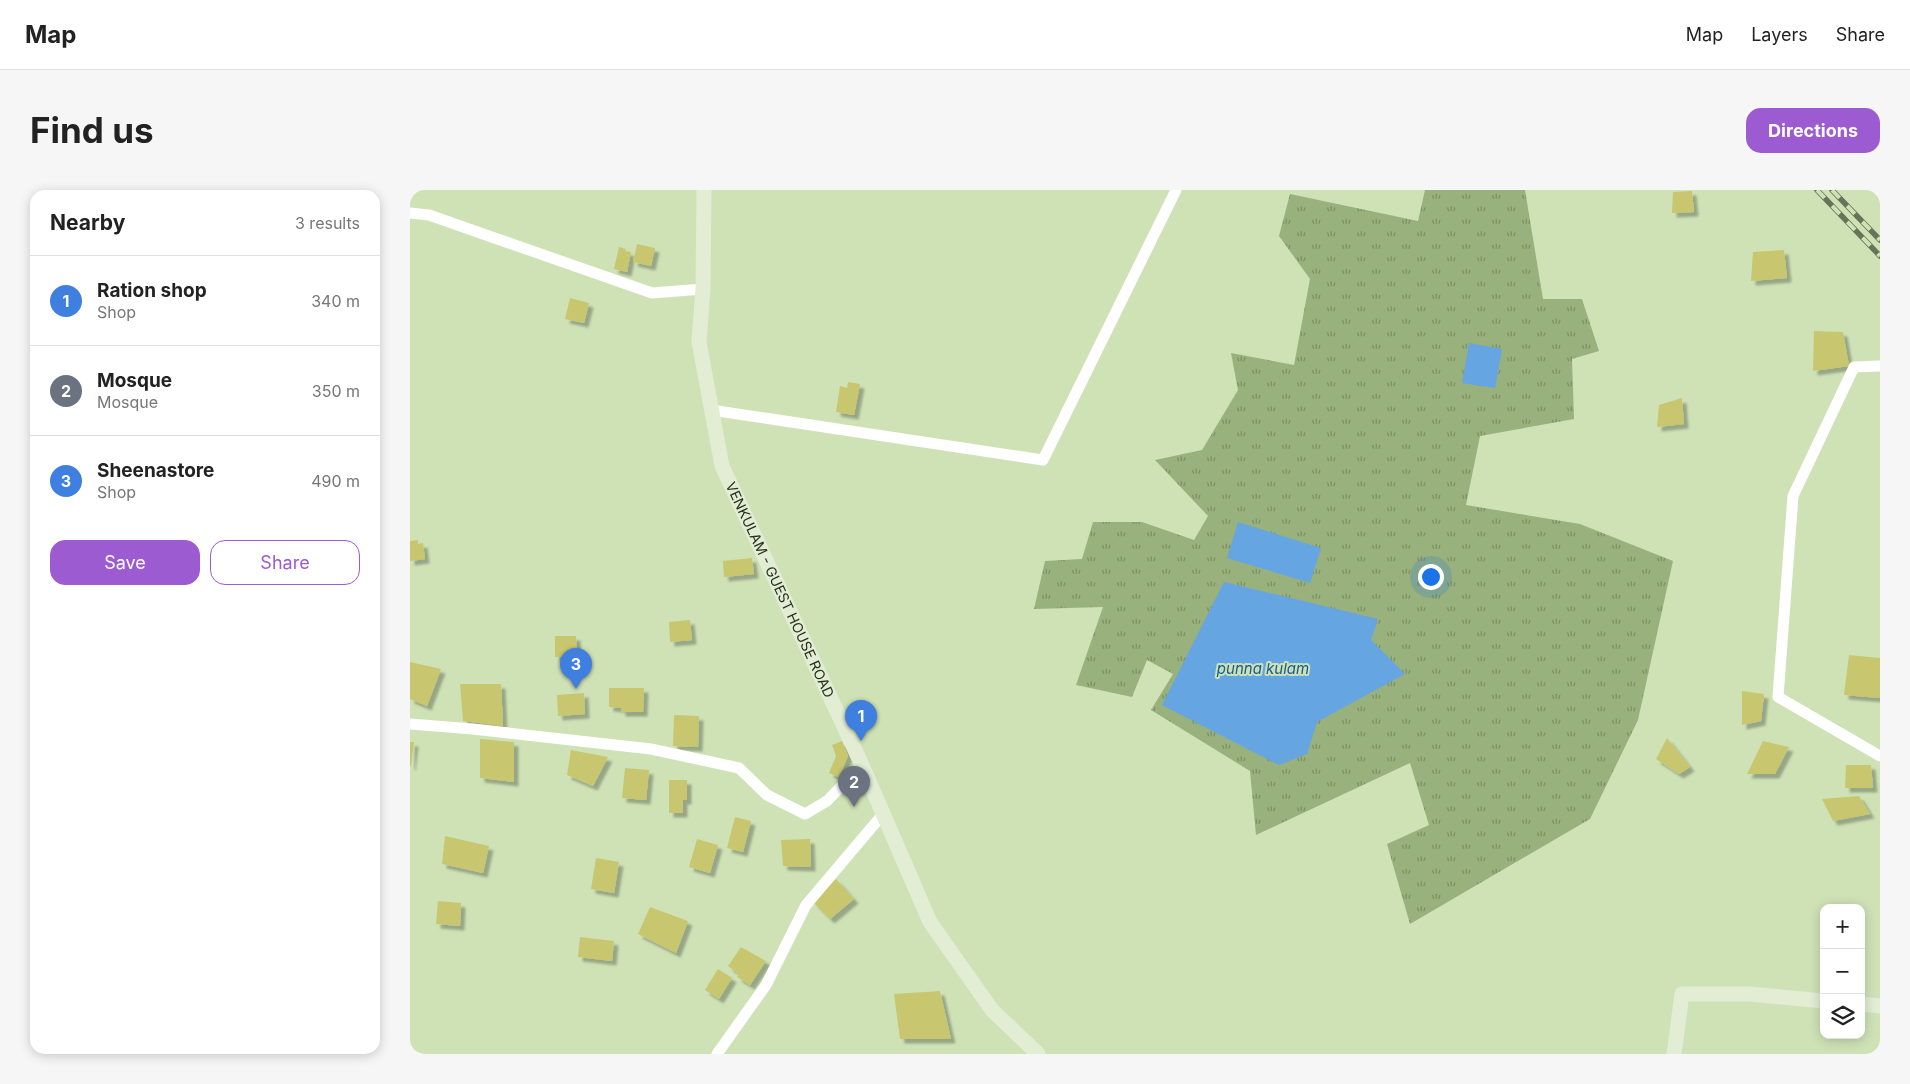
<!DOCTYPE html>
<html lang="en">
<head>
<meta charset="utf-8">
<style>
	body { margin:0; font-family:Inter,sans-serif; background:#f6f6f6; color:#222 }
	.controls { position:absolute; right:15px; bottom:15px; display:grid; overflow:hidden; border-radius:10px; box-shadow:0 2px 12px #0003 }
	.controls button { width:45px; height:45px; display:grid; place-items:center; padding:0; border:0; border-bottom:1px solid #e0e0e0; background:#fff; color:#222; font:25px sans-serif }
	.you { position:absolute; left:1020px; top:386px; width:18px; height:18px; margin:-12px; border:4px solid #fff; border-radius:50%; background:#1a73e8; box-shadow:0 0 0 8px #1a73e833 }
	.badge { display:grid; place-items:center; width:32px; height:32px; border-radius:50%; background:#9d5bd1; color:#fff; font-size:16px; font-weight:700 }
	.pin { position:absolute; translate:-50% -41px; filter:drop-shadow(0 1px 2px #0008) }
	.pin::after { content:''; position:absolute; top:26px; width:18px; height:15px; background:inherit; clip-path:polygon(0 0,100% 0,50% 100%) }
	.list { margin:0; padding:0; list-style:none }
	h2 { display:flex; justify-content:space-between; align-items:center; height:65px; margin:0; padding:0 20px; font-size:21px }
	h2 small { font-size:16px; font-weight:400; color:#767676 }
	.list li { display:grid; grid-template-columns:32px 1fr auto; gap:15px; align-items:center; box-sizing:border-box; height:90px; padding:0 20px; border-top:1px solid #e0e0e0 }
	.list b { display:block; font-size:19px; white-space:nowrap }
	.list p { margin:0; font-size:16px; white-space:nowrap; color:#767676 }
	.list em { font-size:16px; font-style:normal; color:#767676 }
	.actions { display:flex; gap:10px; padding:15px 20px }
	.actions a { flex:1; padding:11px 0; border:1px solid #9d5bd1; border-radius:15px; text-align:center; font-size:18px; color:#9d5bd1 }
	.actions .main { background:#9d5bd1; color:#fff }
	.icon { flex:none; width:28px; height:28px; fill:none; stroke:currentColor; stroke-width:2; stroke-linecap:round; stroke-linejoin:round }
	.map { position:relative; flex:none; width:1470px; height:864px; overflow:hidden; border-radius:15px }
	header { display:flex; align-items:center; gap:30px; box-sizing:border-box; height:70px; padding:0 25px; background:#fff; border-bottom:1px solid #e0e0e0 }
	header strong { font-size:24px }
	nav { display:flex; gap:28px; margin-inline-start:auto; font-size:18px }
	.intro { display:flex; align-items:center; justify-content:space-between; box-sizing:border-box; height:120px; padding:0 30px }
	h1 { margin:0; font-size:35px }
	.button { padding:12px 22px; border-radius:15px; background:#9d5bd1; color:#fff; font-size:18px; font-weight:700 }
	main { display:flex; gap:30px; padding:0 30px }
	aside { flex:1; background:#fff; border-radius:15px; box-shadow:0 2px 12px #0003 }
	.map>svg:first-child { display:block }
</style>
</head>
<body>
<header>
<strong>Map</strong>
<nav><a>Map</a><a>Layers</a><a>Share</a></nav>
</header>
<div class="intro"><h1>Find us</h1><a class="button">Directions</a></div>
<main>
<aside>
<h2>Nearby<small>3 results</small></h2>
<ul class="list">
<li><span class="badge" style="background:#3f7fe0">1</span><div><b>Ration shop</b><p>Shop</p></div><em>340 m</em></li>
<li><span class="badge" style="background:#6b7280">2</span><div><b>Mosque</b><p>Mosque</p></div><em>350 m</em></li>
<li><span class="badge" style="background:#3f7fe0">3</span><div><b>Sheenastore</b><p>Shop</p></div><em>490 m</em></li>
</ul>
<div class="actions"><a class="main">Save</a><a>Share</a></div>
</aside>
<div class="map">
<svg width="1470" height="864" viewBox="0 0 1470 864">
	<defs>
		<pattern id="grass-tufts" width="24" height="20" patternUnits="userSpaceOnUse" patternTransform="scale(1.25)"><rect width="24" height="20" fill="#99b17c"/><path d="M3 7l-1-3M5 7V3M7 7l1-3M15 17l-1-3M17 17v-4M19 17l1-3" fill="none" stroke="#7d9065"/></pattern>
		<filter id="shadow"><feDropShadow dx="4.5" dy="4.5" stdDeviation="1" flood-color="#0004"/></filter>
	</defs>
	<rect width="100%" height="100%" fill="#cee2b6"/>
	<path fill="url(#grass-tufts)" d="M1015 0H1115L1133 109H1172L1189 161 1162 169 1164 229 1070 246 1056 315 1170 334 1263 371 1228 530 1180 629 1000 734 977 654 1019 635 1000 573 846 645 840 581 741 520 763 484 737 470 722 507 666 495 693 417 624 419 635 371 672 369 683 332H732L784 350 798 326 745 270 792 260 828 200 821 163 884 175 900 89 869 46 880 4 1008 31Z"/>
	<path fill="#65a5e2" d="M1059 153 1092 159 1085 198 1052 193Z
		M828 332 911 358 900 393 817 368Z
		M814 392 968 429 961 450 995 484 907 532 897 564 869 575 752 515Z"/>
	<path fill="#c8c76f" filter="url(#shadow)" d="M1282 1 1284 22 1262 23 1263 2Z
		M227 54 245 58 241 76 223 72Z
		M209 57 216 59 215 61 221 62 217 82 204 79Z
		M1374 60 1377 88 1341 91 1343 62Z
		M160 108 179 113 174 133 155 129Z
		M1404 141 1433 142 1439 176 1403 181Z
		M438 192 450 194 444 225 426 222 430 196 437 198Z
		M1272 208 1274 234 1247 237 1249 215Z
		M8 350V354L13 353 15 369 0 371V351Z
		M342 368 344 384 314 387 313 371Z
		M280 430 282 450 260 452 259 432Z
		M145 446H166L167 470H156V466L145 467Z
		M1439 465 1470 468V508L1434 505Z
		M0 472 31 479 17 516 0 509Z
		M50 494H91L93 536 53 531Z
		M199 498H234L233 522H211V518L199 517Z
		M1332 501 1354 504 1351 531 1332 535Z
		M174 503 175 524 148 526 147 505Z
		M264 525 289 526 288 557 263 556Z
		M1257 548 1280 577 1269 584 1246 569Z
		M70 549 104 552V592L70 588Z
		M432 551 438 566 429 587 419 583 426 566 422 555Z
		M1353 551 1379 557 1365 584H1337Z
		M0 552H4L1 576H0Z
		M161 560 198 567 183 596 157 585Z
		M1436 575H1461L1463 598H1435Z
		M215 578 239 580 236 610 212 608Z
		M259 590H277V610H273V623H259Z
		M1449 606 1460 624 1423 631 1412 609Z
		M325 627 341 631 333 662 317 658Z
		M35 646 79 656 73 683 32 674Z
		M287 649 308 655 300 683 279 677Z
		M400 649 401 677 373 676 371 650Z
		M186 668 209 672 204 703 181 699Z
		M426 689 444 709 420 729 403 712Z
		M28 711 51 713 50 736 26 734Z
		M240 717 278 731 266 763 228 744Z
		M170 747 204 751 202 771 168 767Z
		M331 757 356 771 340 795 327 787 329 784 318 776Z
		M308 779 322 788 309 809 295 800Z
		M530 801 541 849H490L484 804Z"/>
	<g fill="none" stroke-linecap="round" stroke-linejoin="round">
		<path stroke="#fff" stroke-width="11" d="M0 23 19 25 242 103 293 99
			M1470 176 1444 177 1383 306 1368 507 1470 566
			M301 220 633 270 766 0
			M0 534 63 539 241 559 329 578 357 605 395 624 417 611 452 575
			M307 864 356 795 396 715 473 624"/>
		<g stroke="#e2edd4" stroke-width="15">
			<path id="s1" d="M294 0 293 99 289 152 312 276 452 575 520 732 582 820 628 864"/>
			<path d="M1451 814 1470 816"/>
			<path d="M1264 864 1272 804H1339L1414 811"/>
		</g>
		<defs>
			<path id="rail" d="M1407 0 1470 66
				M1422 0 1470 50"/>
		</defs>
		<use href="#rail" stroke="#687459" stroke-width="5.5"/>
		<use href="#rail" stroke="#cee2b6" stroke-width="4" stroke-dasharray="11" stroke-linecap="butt"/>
	</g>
	<g text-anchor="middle" stroke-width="4" stroke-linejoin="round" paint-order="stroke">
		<g font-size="14" fill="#272e1d" stroke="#cee2b6">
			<text dy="5" stroke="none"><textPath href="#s1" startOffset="415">VENKULAM - GUEST HOUSE ROAD</textPath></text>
		</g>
		<g font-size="15" font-style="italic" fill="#135b92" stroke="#cee2b6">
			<text x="853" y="484">punna kulam</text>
		</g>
	</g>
</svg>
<div class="controls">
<button>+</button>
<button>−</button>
<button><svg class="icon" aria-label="layers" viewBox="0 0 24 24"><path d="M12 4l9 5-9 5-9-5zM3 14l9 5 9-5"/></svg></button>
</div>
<div class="you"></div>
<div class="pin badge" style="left:451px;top:551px;background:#3f7fe0">1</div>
<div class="pin badge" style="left:444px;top:617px;background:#6b7280">2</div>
<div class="pin badge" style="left:166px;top:499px;background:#3f7fe0">3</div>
</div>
</main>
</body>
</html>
